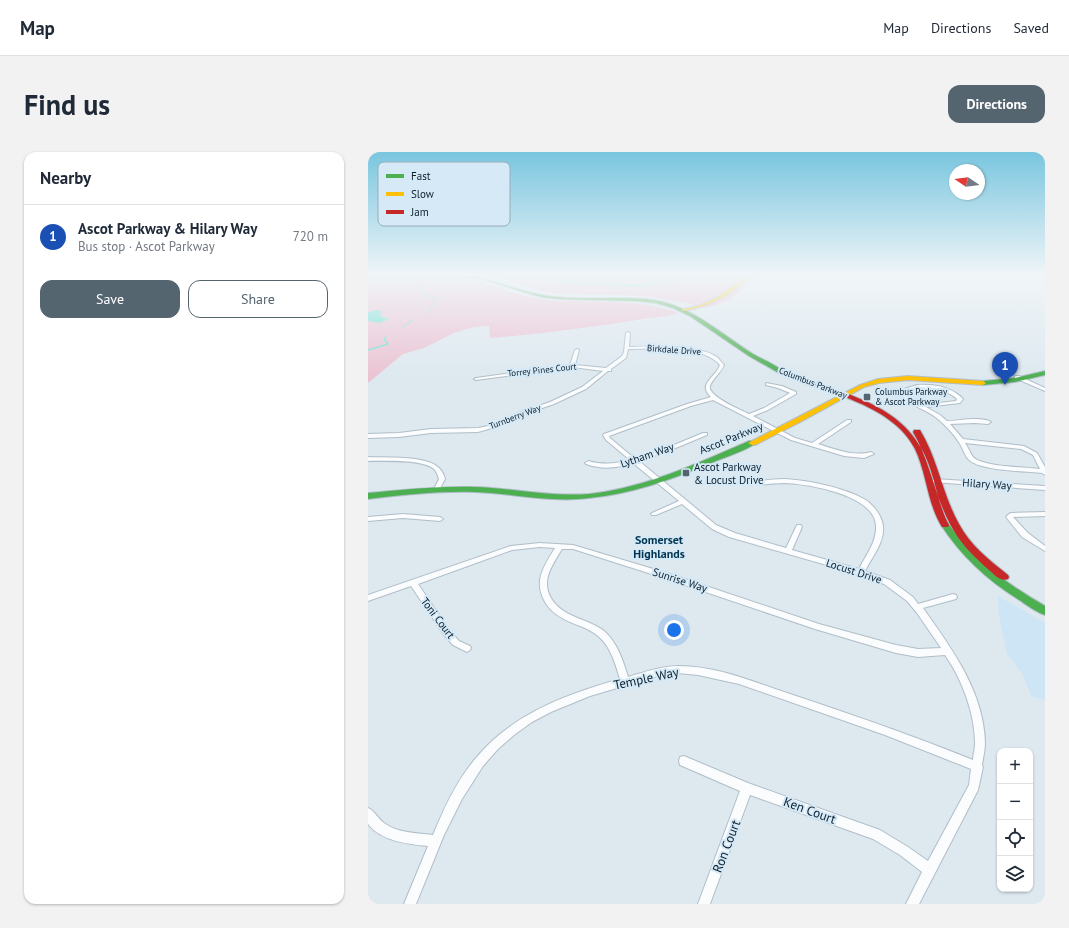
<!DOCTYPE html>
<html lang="en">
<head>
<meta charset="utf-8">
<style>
	body { margin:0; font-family:"PT Sans",sans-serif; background:#f2f2f3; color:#1f2937 }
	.controls { position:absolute; right:12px; bottom:12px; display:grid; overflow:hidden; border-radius:8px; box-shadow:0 1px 3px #0004 }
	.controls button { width:36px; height:36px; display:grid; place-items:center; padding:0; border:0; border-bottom:1px solid #e0e1e3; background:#fff; color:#1f2937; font:20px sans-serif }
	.compass { position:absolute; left:581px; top:12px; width:36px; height:36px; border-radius:50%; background:#fff; box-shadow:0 1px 3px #0004; rotate:283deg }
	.you { position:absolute; left:306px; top:478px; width:14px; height:14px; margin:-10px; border:3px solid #fff; border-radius:50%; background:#1a73e8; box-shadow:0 0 0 6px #1a73e833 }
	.badge { display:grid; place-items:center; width:26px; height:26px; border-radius:50%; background:#556570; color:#fff; font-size:13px; font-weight:700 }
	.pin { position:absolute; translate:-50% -33px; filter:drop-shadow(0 1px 2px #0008) }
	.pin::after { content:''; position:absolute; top:21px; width:14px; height:12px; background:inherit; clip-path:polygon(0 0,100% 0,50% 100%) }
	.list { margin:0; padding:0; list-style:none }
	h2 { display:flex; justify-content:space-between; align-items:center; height:52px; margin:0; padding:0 16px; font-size:17px }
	h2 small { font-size:13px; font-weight:400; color:#747a83 }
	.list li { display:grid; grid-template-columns:26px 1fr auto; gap:12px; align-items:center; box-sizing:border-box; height:64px; padding:0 16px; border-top:1px solid #e0e1e3 }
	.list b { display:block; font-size:15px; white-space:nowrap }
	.list p { margin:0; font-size:13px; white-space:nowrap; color:#747a83 }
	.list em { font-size:13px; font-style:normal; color:#747a83 }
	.actions { display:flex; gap:8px; padding:12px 16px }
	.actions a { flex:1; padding:9px 0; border:1px solid #556570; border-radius:12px; text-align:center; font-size:14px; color:#556570 }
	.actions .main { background:#556570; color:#fff }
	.icon { flex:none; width:22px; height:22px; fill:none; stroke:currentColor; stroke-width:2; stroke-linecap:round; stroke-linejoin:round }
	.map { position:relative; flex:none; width:677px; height:752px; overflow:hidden; border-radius:12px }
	header { display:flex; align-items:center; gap:24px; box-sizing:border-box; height:56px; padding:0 20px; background:#fff; border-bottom:1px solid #e0e1e3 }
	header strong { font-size:19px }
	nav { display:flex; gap:22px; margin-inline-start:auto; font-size:14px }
	.intro { display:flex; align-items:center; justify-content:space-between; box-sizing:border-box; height:96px; padding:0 24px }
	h1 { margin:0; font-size:28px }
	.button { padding:10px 18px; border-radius:12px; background:#556570; color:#fff; font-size:14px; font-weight:700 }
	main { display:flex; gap:24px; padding:0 24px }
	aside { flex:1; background:#fff; border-radius:12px; box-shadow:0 1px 3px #0004 }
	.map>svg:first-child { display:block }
</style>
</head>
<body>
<header>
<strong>Map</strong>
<nav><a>Map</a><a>Directions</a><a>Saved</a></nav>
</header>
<div class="intro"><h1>Find us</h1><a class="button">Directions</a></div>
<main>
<aside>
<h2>Nearby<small></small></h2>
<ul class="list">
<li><span class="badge" style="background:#1a4fb4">1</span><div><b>Ascot Parkway &amp; Hilary Way</b><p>Bus stop · Ascot Parkway</p></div><em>720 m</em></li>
</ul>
<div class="actions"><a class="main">Save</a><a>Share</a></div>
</aside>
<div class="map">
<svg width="677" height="752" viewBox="0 0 677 752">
	<rect width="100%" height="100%" fill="#dde8ef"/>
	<path fill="#cee5f6" d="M630 444 677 471V548L663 544 655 523 639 502 631 463Z"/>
	<path fill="#ebc2d2" d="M0 122C32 122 65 121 97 126 123 130 146 144 173 147 219 153 266 144 311 161 297 166 283 165 269 168 220 176 171 182 122 186L121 174 106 175 86 181 56 196 35 202 0 231Z
		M115 122H392L363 147 347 154 335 156 319 151 278 144 185 141C161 137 139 127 115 122Z"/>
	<path fill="#73e0d2" d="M334 122H339L326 126 269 135 188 130 194 127 228 131 272 132 294 130Z
		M9 158 14 159 12 164 21 167 12 171 0 169V160Z"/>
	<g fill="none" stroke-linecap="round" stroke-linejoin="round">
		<path stroke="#73e0d2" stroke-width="1" d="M50 133 55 142 69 147 63 155
			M59 161 62 157
			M34 175 45 168"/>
		<path stroke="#73e0d2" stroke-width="1.5" d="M0 198 20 192 16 187 18 185"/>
		<defs>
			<path id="street" d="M260 180 262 181 261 195C283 194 333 192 350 206 352 208 354 211 356 213 353 221 344 227 342 234 339 244 373 258 381 262L396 256 422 241 410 236 398 233V231L414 234 428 240V242L400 258 385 264 427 286 444 291 479 268H483V270L450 292C467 297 485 305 503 300L506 302 496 306 476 304 423 288 345 248 323 254 241 284 242 286 267 307 294 298 335 281H339V283L298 300 271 309 348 373 367 381 418 396 429 373H433L434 375 424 398 491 417C497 404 509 390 508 374 507 343 441 332 417 331 408 331 400 332 392 333L389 331 392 329C400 328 408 327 416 327 439 328 477 336 496 347 505 352 514 364 515 374 517 390 504 405 497 419L522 428 545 445 550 452 585 442 588 443 589 445 588 447 555 456C584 497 616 540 617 591 617 598 615 606 614 613L615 615 610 638 551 752H538L554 720 532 703 505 687 382 643 342 752H330L372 639 312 613 311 609 312 605 316 604 380 631 512 678 540 695 560 709 601 633 603 617 517 583 371 532 330 523 310 521 290 524 222 544 183 560 164 570 146 583 130 597 115 614 94 647 76 683 48 752H36L60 694C39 692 13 689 0 672V656C7 659 10 667 16 671 29 681 49 681 65 683 76 656 89 628 108 606 144 562 199 542 252 527 247 511 243 495 230 484 220 475 206 473 194 466 187 462 181 457 177 450 165 429 176 414 187 396L172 395 144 398 50 432 82 479 91 489 102 494 103 496 102 498 99 500 85 493 76 483 43 434 0 449V443L143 394 172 391 205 393 302 422 451 472 528 493 550 497 573 496 549 461 539 449 516 432 490 422 361 385 344 377 314 352 288 363H284L283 362 284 361 311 349 265 311C248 316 235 318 218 312L217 311 220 309C236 313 246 312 262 308L238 288 235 283 236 282 319 252 343 245C329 232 347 226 352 213 334 192 286 197 260 197L258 206 243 217V219H240L218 237 186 252 157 262 124 276 110 280 63 281 31 285 0 286V282L31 281 63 277 110 276 120 274 153 260 182 250 214 235 235 219 204 215 108 228 106 227 108 226 202 213 207 198 209 197 211 198 207 213 238 216 254 204 256 200 258 181ZM194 397H205L296 426 447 477 528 501 550 505 577 503C594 527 607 562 607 592 607 597 605 603 605 608 546 584 485 563 425 543 388 531 350 514 311 514 293 514 277 520 260 525 255 508 249 490 236 479 227 472 216 469 205 464 189 457 175 443 180 424 183 414 189 405 194 397Z
				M647 224H651L677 236V239L647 226Z
				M549 233C565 232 583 234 595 247L592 251 558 255 572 263 579 269C591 269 613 264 623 270L620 272 607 271 582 272 595 287 656 294 669 301 677 315V323L674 321C657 319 613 319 601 308 597 304 595 297 592 292 586 282 578 274 570 267 558 257 541 254 532 241L533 238ZM549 236C564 235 578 237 589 247L588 249 554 253 542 246 537 241 543 238ZM597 291 653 297 665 303 672 317C657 315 615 315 605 305 602 301 600 295 597 291Z
				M0 305C18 306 58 303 71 316 74 319 76 323 77 327L70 340H66L65 339 71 327C70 324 69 321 67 318 57 307 15 309 0 309Z
				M566 327 677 334V338L564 330 563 329Z
				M677 360V364L645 365 660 381 677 394V399L654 385 638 365 641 362 643 361Z
				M35 362 72 365 75 367 72 369 35 366 0 369V365Z"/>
			<path id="fast" d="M76 122C110 120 141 137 174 143 211 150 249 143 286 148 324 154 353 182 385 202 395 208 407 212 416 220L411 221 381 204 322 164 305 156 288 151 269 149 192 147 173 145 116 128Z
				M677 219V223L647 230 615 233 612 231 615 229 647 226Z
				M381 289H384L388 291C380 298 352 307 341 312 302 328 263 342 221 346 183 351 144 341 106 340 71 339 35 343 0 347V341C35 338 70 334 106 335 144 336 182 345 221 342 277 336 330 311 381 289Z
				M577 370 580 371C605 408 639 432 677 454V463C668 460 660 454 653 449 620 429 594 405 573 373Z"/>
			<path id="slow" d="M380 122H384C365 142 342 155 315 159L313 158 333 153 350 145Z
				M540 224 615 229 618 231 615 233 540 228 511 231 496 235 432 270 387 293H384L380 291 492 233 510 227Z"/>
			<path id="jam" d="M411 219H415C463 239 526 247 553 296 567 319 568 349 581 373L580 375H574C559 351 559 322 547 297 524 251 454 240 411 221Z
				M546 278H552C570 307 574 342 591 372 602 393 621 408 640 423L641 425 640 427C632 430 627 423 621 418 606 405 591 390 582 372 566 342 562 309 545 280Z"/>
		</defs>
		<use href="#street" stroke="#b0bec8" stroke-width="2"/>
		<use href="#fast" stroke="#b0bec8" stroke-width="2"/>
		<use href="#slow" stroke="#b0bec8" stroke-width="2"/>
		<use href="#jam" stroke="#b0bec8" stroke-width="2"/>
		<use href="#street" fill="#fafcfd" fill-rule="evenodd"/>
		<use href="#fast" fill="#4caf50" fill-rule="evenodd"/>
		<use href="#slow" fill="#ffc107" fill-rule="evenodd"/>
		<use href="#jam" fill="#c62828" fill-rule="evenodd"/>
	</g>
	<linearGradient id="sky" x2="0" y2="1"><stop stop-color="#79c6df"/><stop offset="0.54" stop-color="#f0f5f8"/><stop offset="1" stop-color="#f0f5f8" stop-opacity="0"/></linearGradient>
	<rect width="677" height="227" fill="url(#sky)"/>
	<g fill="#556570" stroke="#d5e9f7" stroke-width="1.5">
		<rect x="495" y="241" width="8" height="8" rx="2"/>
		<rect x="314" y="317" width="8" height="8" rx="2"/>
	</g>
	<g text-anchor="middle" stroke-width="4" stroke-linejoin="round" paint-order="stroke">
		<g font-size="9" fill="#0c1f2c" stroke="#d5e9f7">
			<text transform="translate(306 198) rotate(4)" y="3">Birkdale Drive</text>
			<text transform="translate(174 218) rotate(-6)" y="3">Torrey Pines Court</text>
			<text transform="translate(445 231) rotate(21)" y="3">Columbus Parkway</text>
			<text transform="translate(147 265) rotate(-21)" y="3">Turnberry Way</text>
		</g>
		<g font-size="9" fill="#0c1f2c" stroke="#d5e9f7" text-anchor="start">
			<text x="507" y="243">Columbus Parkway<tspan x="507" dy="10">&amp; Ascot Parkway</tspan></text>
		</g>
		<g font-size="11" fill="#0c1f2c" stroke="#d5e9f7">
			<text transform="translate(363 286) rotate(-22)" y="4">Ascot Parkway</text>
			<text transform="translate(279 303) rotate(-19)" y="4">Lytham Way</text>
			<text transform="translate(619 332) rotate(4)" y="4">Hilary Way</text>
			<text transform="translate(486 419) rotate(18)" y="4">Locust Drive</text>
			<text transform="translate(312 428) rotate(18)" y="4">Sunrise Way</text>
			<text transform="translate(70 466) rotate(53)" y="4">Toni Court</text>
		</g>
		<g font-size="11" fill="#0c1f2c" stroke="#d5e9f7" text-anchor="start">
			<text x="326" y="319">Ascot Parkway<tspan x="326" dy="13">&amp; Locust Drive</tspan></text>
		</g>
		<g font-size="12" font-weight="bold" fill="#003451" stroke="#d5e9f7">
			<text x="291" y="392">Somerset<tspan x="291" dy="14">Highlands</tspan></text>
		</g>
		<g font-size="13" fill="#0c1f2c" stroke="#d5e9f7">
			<text transform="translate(278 526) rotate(-12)" y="5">Temple Way</text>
			<text transform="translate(442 658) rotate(20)" y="5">Ken Court</text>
			<text transform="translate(358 694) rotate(-69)" y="5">Ron Court</text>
		</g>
	</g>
	<rect x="10" y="10" width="132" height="64" rx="6" fill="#d5e9f7" stroke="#99acba" stroke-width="1"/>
	<rect x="18" y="22" width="18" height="4" fill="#4caf50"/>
	<rect x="18" y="40" width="18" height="4" fill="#ffc107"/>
	<rect x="18" y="58" width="18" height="4" fill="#c62828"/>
	<g font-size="11" fill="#0c1f2c">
		<text x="43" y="28">Fast</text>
		<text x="43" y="46">Slow</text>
		<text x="43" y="64">Jam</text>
	</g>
</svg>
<div class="controls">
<button>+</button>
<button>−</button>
<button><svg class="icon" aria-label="locate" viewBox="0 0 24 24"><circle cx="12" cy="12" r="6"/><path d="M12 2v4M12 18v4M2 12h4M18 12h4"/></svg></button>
<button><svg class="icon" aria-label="layers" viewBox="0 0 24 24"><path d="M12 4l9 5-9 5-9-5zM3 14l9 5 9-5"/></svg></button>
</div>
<svg class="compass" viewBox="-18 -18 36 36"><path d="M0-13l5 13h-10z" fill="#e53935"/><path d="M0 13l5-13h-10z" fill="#747a83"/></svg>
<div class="you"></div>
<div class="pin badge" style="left:637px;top:233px;background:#1a4fb4">1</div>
</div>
</main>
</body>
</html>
